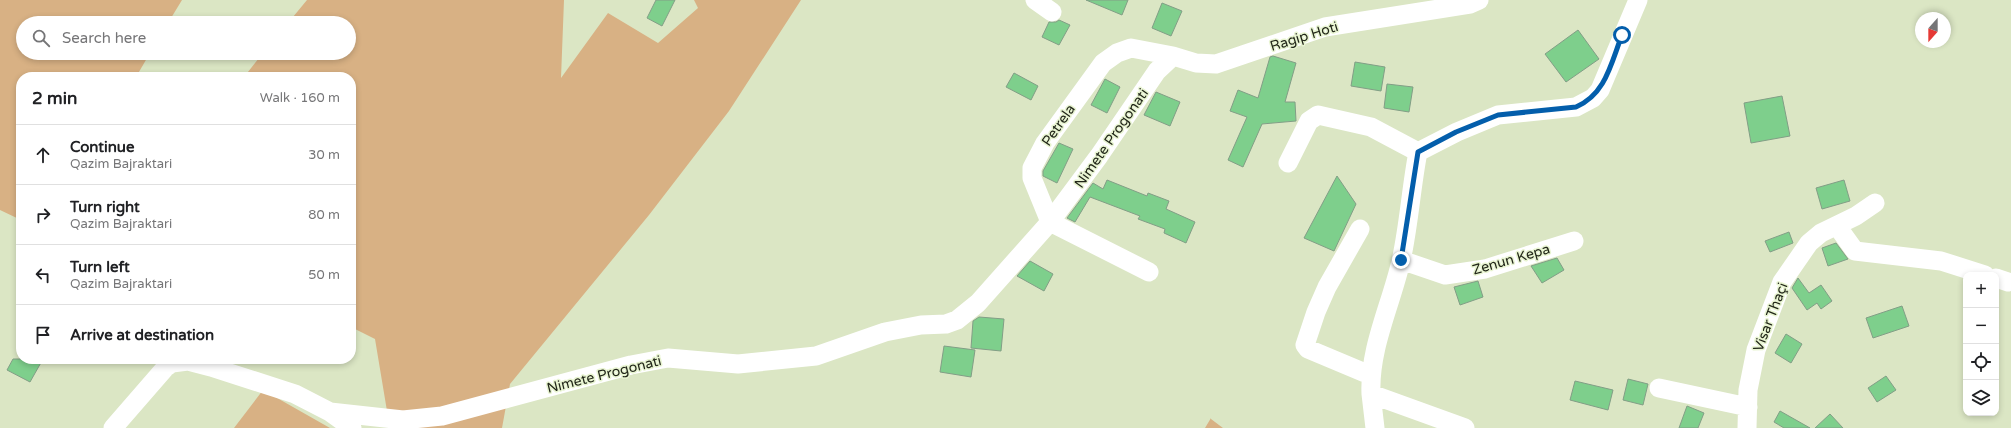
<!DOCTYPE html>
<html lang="en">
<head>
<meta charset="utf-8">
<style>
	body { margin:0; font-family:"Varela Round",sans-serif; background:#f6f6f6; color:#202124 }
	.controls { position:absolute; right:12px; bottom:12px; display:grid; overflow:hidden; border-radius:8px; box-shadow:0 2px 6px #0003 }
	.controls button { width:36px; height:36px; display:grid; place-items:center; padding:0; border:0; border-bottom:1px solid #e0e0e0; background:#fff; color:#202124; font:20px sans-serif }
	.compass { position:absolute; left:1915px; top:12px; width:36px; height:36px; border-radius:50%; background:#fff; box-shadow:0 2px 6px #0003; rotate:201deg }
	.stop { position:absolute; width:12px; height:12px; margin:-9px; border:3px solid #035eab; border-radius:50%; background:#fff }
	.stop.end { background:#035eab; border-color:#fff; box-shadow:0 1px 4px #0008 }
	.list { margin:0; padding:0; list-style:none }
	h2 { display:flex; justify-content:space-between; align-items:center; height:52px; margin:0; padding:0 16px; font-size:17px }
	h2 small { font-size:13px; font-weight:400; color:#757577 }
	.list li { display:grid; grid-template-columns:26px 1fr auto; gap:12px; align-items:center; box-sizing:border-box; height:60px; padding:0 16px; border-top:1px solid #e0e0e0 }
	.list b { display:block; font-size:15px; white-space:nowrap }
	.list p { margin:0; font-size:13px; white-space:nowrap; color:#757577 }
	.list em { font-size:13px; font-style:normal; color:#757577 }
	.icon { flex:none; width:22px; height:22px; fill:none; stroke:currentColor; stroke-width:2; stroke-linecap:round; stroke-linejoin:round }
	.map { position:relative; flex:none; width:2011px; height:428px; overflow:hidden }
	.search { position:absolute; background:#fff; box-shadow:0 2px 6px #0003; left:16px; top:16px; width:340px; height:44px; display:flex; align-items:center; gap:10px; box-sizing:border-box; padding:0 14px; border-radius:22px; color:#757577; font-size:15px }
	.panel { position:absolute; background:#fff; box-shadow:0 2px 6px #0003; left:16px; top:72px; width:340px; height:292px; border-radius:16px }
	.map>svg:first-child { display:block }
</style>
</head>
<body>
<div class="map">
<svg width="2011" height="428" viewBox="0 0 2011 428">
	<rect width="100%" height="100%" fill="#dbe6c4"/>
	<path fill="#d8b184" d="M0 0H182L168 23H23V53H150L136 77H21V220L0 210Z
		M307 0H564L561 78 608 13 658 43 698 8 694 0H801L729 111 649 215 510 384 502 428H400L389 423 375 339 351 327V77H244L263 53H349V23H288Z
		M263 390 330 428H234Z
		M1211 418V419L1223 428H1205Z"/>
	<path fill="#7ecf8c" stroke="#829e86" d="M656 0H675L662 26 647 18Z
		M1086 0H1128L1122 15Z
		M1162 3 1182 11 1171 36 1152 28Z
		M1059 20 1070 25 1059 45 1042 37 1049 22H1056Z
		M1578 30 1599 59 1566 82 1545 54Z
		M1273 56 1296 63 1285 102H1295L1296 121 1262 124 1243 167 1228 160 1247 117 1230 111 1238 90 1258 98 1270 57Z
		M1355 62 1385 67 1381 91 1351 86Z
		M1014 73 1038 86 1031 100 1006 87Z
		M1105 79 1120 87 1107 113 1091 105Z
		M1387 84 1413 87 1409 112 1384 108Z
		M1156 92 1180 102 1170 126 1144 115Z
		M1782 96 1790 136 1751 143 1744 103Z
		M1059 143 1073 149 1057 183 1043 176V171Z
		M1337 176 1356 204 1334 251 1304 238Z
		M1107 180 1147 196 1148 193 1169 201 1166 209 1195 222 1186 243 1164 233 1165 229 1138 219 1140 216 1090 197 1075 222 1067 218 1093 183 1103 189Z
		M1844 180 1850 201 1822 209 1816 188Z
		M1789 232 1793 243 1770 252 1765 241Z
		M1836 243 1848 259 1828 266 1822 248Z
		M1557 258 1564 270 1542 283 1531 266Z
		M1030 261 1053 274 1044 291 1017 276Z
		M1798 278 1809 293 1821 285 1832 301 1821 309 1817 303 1807 310 1792 288Z
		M1478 281 1483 297 1460 305 1454 287Z
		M1902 306 1909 326 1873 338 1866 318Z
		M979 317 1004 319 1001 351 971 348 973 321Z
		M1786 334 1802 344 1791 363 1775 353Z
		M944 346 975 350 971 377 940 372Z
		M13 359H43L30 382 7 370Z
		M1886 376 1896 390 1877 402 1868 388Z
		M1628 379 1648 384 1643 405 1623 400Z
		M1575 381 1613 390 1608 410 1570 400Z
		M1687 406 1704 413 1698 428H1679Z
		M1780 411 1810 428H1784L1774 422Z
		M1830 414 1843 428H1815Z"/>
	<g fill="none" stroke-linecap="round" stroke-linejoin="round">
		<path stroke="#fff" stroke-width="19" d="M1035 0 1052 12
			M1288 163 1309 121 1318 115 1371 127 1418 152
			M1837 226 1855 251 1941 261 1985 275
			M1360 229 1327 287 1316 312 1305 345 1308 349 1370 375
			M1401 260 1445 275 1485 269 1574 241
			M1149 272 1050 222 1032 178V168L1045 143 1103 63 1117 53 1131 48 1173 56 1196 63 1216 64 1325 27 1470 4 1479 0
			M1996 278 2008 282
			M1659 388 1748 407
			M1371 394 1375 428
			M330 412 403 420 442 416 631 365 668 358 738 364 816 356 885 332 921 325 946 324 957 320 978 303 1050 222 1099 156 1157 71 1173 56
			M113 428 166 367 172 363 188 361 211 367 295 394 330 412 352 428
			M1465 428 1371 394C1369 348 1391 305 1401 261 1409 225 1411 188 1418 152L1457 132 1498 115 1576 107 1593 98 1600 90 1638 0
			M1747 428 1748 390 1756 350 1782 282 1809 243 1821 233 1856 216 1875 203"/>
	</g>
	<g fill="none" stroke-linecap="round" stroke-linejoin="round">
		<path stroke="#035eab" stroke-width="5" d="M1401 260 1418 152 1456 132 1498 115 1576 107C1606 94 1611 63 1622 35"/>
	</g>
	<g text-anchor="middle" stroke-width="3" stroke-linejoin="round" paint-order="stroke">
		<g font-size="14" fill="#212619" stroke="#e8f4d1">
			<text transform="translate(1304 36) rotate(-17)" y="5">Ragip Hoti</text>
			<text transform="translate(1058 125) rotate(-55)" y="5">Petrela</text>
			<text transform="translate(1111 138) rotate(-55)" y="5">Nimete Progonati</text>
			<text transform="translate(1511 259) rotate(-16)" y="5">Zenun Kepa</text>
			<text transform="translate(1770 317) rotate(-69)" y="5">Visar Thaçi</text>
			<text transform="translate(604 374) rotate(-14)" y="5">Nimete Progonati</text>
		</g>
	</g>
</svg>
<div class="controls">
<button>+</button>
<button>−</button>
<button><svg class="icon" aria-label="locate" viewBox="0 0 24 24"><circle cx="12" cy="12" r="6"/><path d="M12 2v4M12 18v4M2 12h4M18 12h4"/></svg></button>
<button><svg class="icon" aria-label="layers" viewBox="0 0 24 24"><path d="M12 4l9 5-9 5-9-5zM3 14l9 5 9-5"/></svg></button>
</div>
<svg class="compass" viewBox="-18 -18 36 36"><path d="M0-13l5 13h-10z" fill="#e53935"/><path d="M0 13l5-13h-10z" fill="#757577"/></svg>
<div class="stop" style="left:1622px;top:35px"></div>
<div class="stop end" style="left:1401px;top:260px"></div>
<div class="search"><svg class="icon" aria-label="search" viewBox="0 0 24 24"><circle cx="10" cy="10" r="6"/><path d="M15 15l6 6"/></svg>Search here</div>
<section class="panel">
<h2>2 min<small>Walk · 160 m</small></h2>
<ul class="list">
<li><svg class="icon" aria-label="ahead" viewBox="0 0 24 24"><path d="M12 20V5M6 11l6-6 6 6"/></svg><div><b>Continue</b><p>Qazim Bajraktari</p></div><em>30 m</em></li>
<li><svg class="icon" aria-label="right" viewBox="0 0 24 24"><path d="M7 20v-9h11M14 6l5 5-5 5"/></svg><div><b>Turn right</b><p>Qazim Bajraktari</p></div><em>80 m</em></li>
<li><svg class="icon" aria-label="left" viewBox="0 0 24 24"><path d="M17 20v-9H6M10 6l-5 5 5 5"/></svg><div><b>Turn left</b><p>Qazim Bajraktari</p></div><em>50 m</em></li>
<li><svg class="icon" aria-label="arrive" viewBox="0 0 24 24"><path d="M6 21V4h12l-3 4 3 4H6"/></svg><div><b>Arrive at destination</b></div></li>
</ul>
</section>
</div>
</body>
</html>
